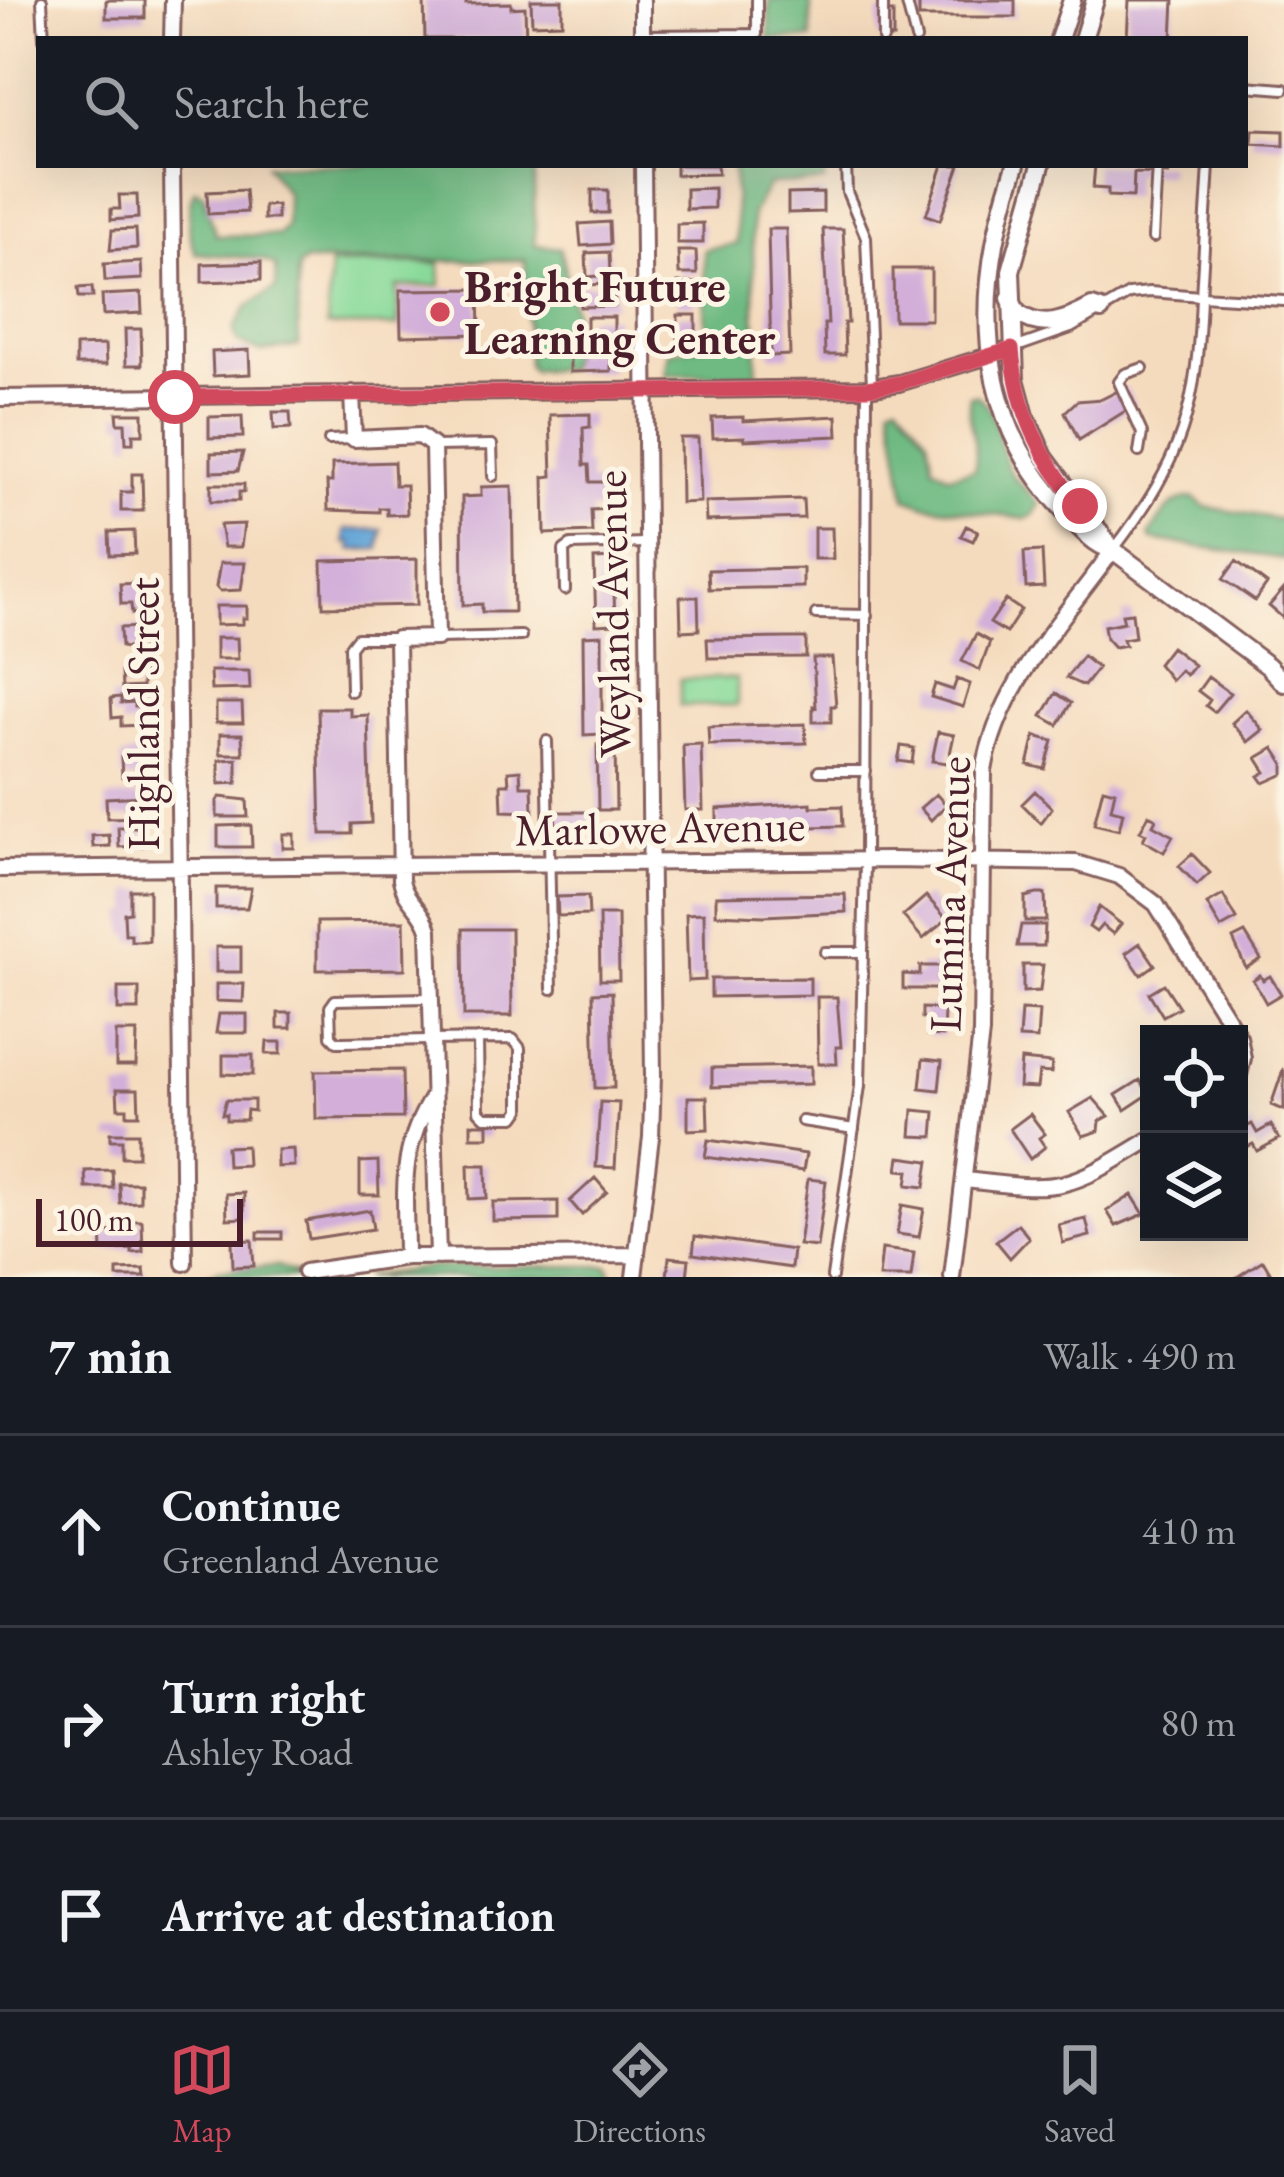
<!DOCTYPE html>
<html lang="en">
<head>
<meta charset="utf-8">
<style>
	body { margin:0; font-family:"EB Garamond",serif; background:#242831; color:#f1f3f6 }
	.controls { position:absolute; right:36px; bottom:36px; display:grid; overflow:hidden; border-radius:0px; box-shadow:0 12px 48px #0002 }
	.controls button { width:108px; height:108px; display:grid; place-items:center; padding:0; border:0; border-bottom:3px solid #363941; background:#171b24; color:#f1f3f6; font:60px sans-serif }
	.scale { position:absolute; left:36px; bottom:30px; width:207px; box-sizing:border-box; padding-left:12px; border:6px solid #4a1f2b; border-top:0; font-size:33px; line-height:42px; white-space:nowrap; color:#4a1f2b; -webkit-text-stroke:9px #fcf5e5; paint-order:stroke }
	.stop { position:absolute; width:36px; height:36px; margin:-27px; border:9px solid #d1495b; border-radius:50%; background:#fff }
	.stop.end { background:#d1495b; border-color:#fff; box-shadow:0 3px 12px #0008 }
	.list { margin:0; padding:0; list-style:none }
	h2 { display:flex; justify-content:space-between; align-items:center; height:156px; margin:0; padding:0 48px; font-size:51px }
	h2 small { font-size:39px; font-weight:400; color:#9ea1a6 }
	.list li { display:grid; grid-template-columns:78px 1fr auto; gap:36px; align-items:center; box-sizing:border-box; height:192px; padding:0 48px; border-top:3px solid #363941 }
	.list b { display:block; font-size:45px; white-space:nowrap }
	.list p { margin:0; font-size:39px; white-space:nowrap; color:#9ea1a6 }
	.list em { font-size:39px; font-style:normal; color:#9ea1a6 }
	.icon { flex:none; width:66px; height:66px; fill:none; stroke:currentColor; stroke-width:2; stroke-linecap:round; stroke-linejoin:round }
	.map { position:relative; flex:none; width:1284px; height:1277px; overflow:hidden }
	.search { position:absolute; background:#171b24; box-shadow:0 12px 48px #0002; left:36px; right:36px; top:36px; height:132px; display:flex; align-items:center; gap:30px; box-sizing:border-box; padding:0 42px; border-radius:0px; color:#9ea1a6; font-size:45px }
	.sheet { height:732px; background:#171b24 }
	nav { display:flex; justify-content:space-around; align-items:center; box-sizing:border-box; height:168px; border-top:3px solid #363941; background:#171b24; font-size:33px; color:#9ea1a6 }
	nav a { display:grid; justify-items:center; gap:6px }
	nav .on { color:#d1495b }
	.map>svg:first-child { display:block }
</style>
</head>
<body>
<div class="map">
<svg width="1284" height="1277" viewBox="0 0 1284 1277">
	<rect width="100%" height="100%" fill="#fcf5e5"/>
	<filter id="ink" filterUnits="userSpaceOnUse"><feTurbulence type="fractalNoise" baseFrequency=".00833" numOctaves="2"/><feDisplacementMap in="SourceGraphic" scale="24" xChannelSelector="R" yChannelSelector="G"/><feConvolveMatrix kernelMatrix="1 2 1 2 8 2 1 2 1" color-interpolation-filters="sRGB"/></filter>
	<filter id="wash" filterUnits="userSpaceOnUse"><feTurbulence type="fractalNoise" baseFrequency=".004" numOctaves="4" result="noise"/><feDisplacementMap in="SourceGraphic" scale="48" xChannelSelector="R" yChannelSelector="G"/><feGaussianBlur stdDeviation="2.7" result="paint"/><feColorMatrix in="noise" values="0 0 0 0 0 0 0 0 0 0 0 0 0 0 0 0 0 1.4 0 .05"/><feComposite in="paint" operator="in"/></filter>
	<g filter="url(#wash)">
		<rect width="100%" height="100%" fill="#f5dbbe"/>
		<path fill="#89da9a" stroke="#6a7c62" stroke-width="3" d="M440 263 441 285 397 287 398 326H327L330 265Z
			M737 678V705L680 706V679Z"/>
		<path fill="#6eba82" stroke="#5c6c56" stroke-width="3" d="M769 0H811V39H769Z
			M266 165H534L535 245 560 248 575 317 567 368 532 371 528 366 525 260 305 262 299 266 297 274 299 346 262 352 237 342 234 329 247 307 276 288V266L261 259 196 253C188 236 185 207 195 190L204 194C206 211 213 221 216 236L279 235 286 227 287 194Z
			M733 165H824V182L769 184 752 214 757 374 665 375 669 352 706 345 704 250 737 244Z
			M976 395C999 411 997 443 1007 466 1013 481 1029 491 1039 504L1033 515 1025 519 925 505 906 498 891 404 898 401 928 438 933 466 949 475 974 470C981 445 965 422 970 396Z
			M1194 498 1206 507 1284 520V559L1152 540 1149 536C1161 518 1168 500 1194 498Z
			M278 1266 303 1277H204L219 1270Z
			M608 1266 613 1277H364L431 1267Z"/>
		<path fill="#64a5d7" stroke="#576281" stroke-width="3" d="M382 529 379 549 351 550V543H345V530Z"/>
		<g id="blocks">
			<path fill="#d2aed9" d="M106 0H145V18H106Z
				M424 0H466V4L511 3V8L525 7 526 39H425Z
				M531 0H562V23L532 24Z
				M919 0H1015V17H919Z
				M1129 0H1174L1172 39H1127Z
				M878 12H893V38H878Z
				M1253 130 1284 131V146L1252 144Z
				M676 165H717L718 174 676 175Z
				M943 165H960L940 220 926 215Z
				M1095 165H1169L1168 174 1134 173 1133 197 1108 196V189L1093 188Z
				M714 188V208L686 209V189Z
				M245 190 247 212 208 214 207 192Z
				M592 190H608V213H592Z
				M823 193V212L788 213V194Z
				M119 195H137L138 218 111 220V209H120Z
				M277 205V219H264V206Z
				M609 222 610 244 581 246 579 224Z
				M703 223V243H677V224Z
				M136 229 137 248 110 250 112 230Z
				M768 229H786L790 355 771 356Z
				M823 229H843L848 323H844L845 355H825L824 324H828Z
				M678 251H696L697 274H679Z
				M609 252 610 275 587 277 586 253Z
				M141 262 142 279 105 281 104 264Z
				M261 262V280L202 282V264Z
				M893 269H931V320H894Z
				M678 283H695V305H678Z
				M614 284 615 306 580 307 579 285Z
				M92 287 93 297H79L78 288Z
				M479 289 480 334 401 336 400 290Z
				M141 293 142 313 103 315 102 295Z
				M678 315H696V343H678Z
				M587 317H614V339H587Z
				M125 329H141L142 365H126Z
				M105 345 106 365H76V346Z
				M249 350 250 374 213 376 212 352Z
				M611 351V371L570 372V352Z
				M1126 387 1135 405 1079 440 1065 412 1077 401 1102 399Z
				M273 412H290L291 428 274 429Z
				M117 413H143V434H133V443H126L125 423H118Z
				M590 414V427L583 428 584 465H589L590 482H611L612 509 591 510 592 532 545 534 544 477 552 476 550 415Z
				M242 416 243 437 209 438V417Z
				M837 416 838 436 744 440V437L713 438 712 418 743 417V421Z
				M680 438H698L700 502 681 503Z
				M243 452 238 471 211 472V453Z
				M394 462 395 485H406L407 514 387 515V508H379V512L328 510 327 482H332V464Z
				M132 474H142L143 511H121V492H132Z
				M211 484H244V492H239V501H211Z
				M512 486 514 612H482V604L463 605 462 497 481 496V487Z
				M803 499 804 518 706 521 705 502Z
				M244 524 241 547H224L220 525Z
				M966 526 978 531 973 541 961 536Z
				M814 528H832L833 559H814Z
				M134 531 135 554 110 555 109 532Z
				M1042 551 1044 587 1026 588 1024 552Z
				M613 558 615 624 596 625 594 559Z
				M417 559V605L323 607 322 561Z
				M1236 561 1267 584 1255 601 1223 579Z
				M220 563H245L241 590 220 591 216 587Z
				M803 568V587L709 589 708 570Z
				M141 583 142 613 132 614 131 604H121L120 584Z
				M1284 589V619L1269 606Z
				M680 597H698L699 630 681 631Z
				M1006 600 1021 610 1006 633 990 623Z
				M216 606H247V618H243V624L216 625Z
				M1132 613 1135 637 1123 639 1125 645 1114 647 1106 638 1104 626 1124 622 1122 614Z
				M142 627 143 651 121 647 120 628Z
				M976 634 990 642 980 670 962 661Z
				M602 635V734L584 735 583 636Z
				M216 638H237L238 659H216Z
				M790 638H806V657L708 658 707 639Z
				M1171 647 1194 665 1186 675 1180 670 1171 680 1158 664Z
				M1083 656 1098 668 1084 686 1066 678Z
				M813 658H832L836 706H831V722H813V706L816 707Z
				M210 671H249L250 689 211 690Z
				M121 672H142V687L122 688Z
				M1208 677 1230 693 1214 712 1206 706 1210 700 1198 691Z
				M957 679 970 684 963 707 931 697 935 684 953 690Z
				M1056 693 1071 703 1058 725 1042 716Z
				M121 697V703L135 702V707H141L142 725 121 726V717L112 718 111 698Z
				M216 703H242L243 723H216Z
				M318 708H350V716L368 715 371 823 352 824V834H321Z
				M1246 710 1263 730 1248 742 1232 723Z
				M805 724 806 743 709 745 708 727Z
				M938 732 954 735 948 763 932 761Z
				M220 734H242L243 754H220Z
				M1035 736 1053 741 1045 769 1028 765Z
				M701 744 703 810H685L683 745Z
				M597 745H615L616 810H598Z
				M901 746 914 748 912 763 898 761Z
				M1274 748 1284 764V774L1264 783 1259 776 1266 772 1257 758Z
				M136 753V757H145L141 781 122 777 121 757Z
				M237 759V783L219 784V760Z
				M520 770 521 786H532L533 812 502 811 501 784H509L508 771Z
				M1103 788 1115 791 1111 809 1123 812 1119 830 1094 824Z
				M1035 791 1052 808 1041 823 1022 804Z
				M936 794 946 805 931 820 920 808Z
				M144 796 141 817 107 818 106 798Z
				M220 797 247 800 248 817H217V801Z
				M811 803V807L842 806 843 826 811 827V823L717 828V809Z
				M555 812H589V829L556 830Z
				M1149 815 1156 819 1153 825 1173 836 1164 852 1143 840 1146 834 1140 831Z
				M251 825 252 847H218V826Z
				M118 827H143V846L119 847Z
				M283 834H294V848H283Z
				M109 835 110 846 93 847 92 836Z
				M1192 854 1210 873 1197 885 1179 866Z
				M216 888H251L247 908H216Z
				M130 890H149V941H131V934H125L124 913 130 912Z
				M845 894 846 912 764 916 716 914V896Z
				M1037 894H1045L1046 921H1025V897Z
				M1223 895 1237 919 1221 928 1207 904Z
				M588 896 589 915 558 916 557 897Z
				M926 896 947 919 923 939 903 916Z
				M1099 907 1121 924 1113 934 1102 925 1096 932 1089 927Z
				M704 913 705 980 688 981 686 914Z
				M599 915H618L619 980H600Z
				M404 921 405 969 317 970V922Z
				M1021 925H1045L1044 946H1017Z
				M463 929H511L512 1016H464Z
				M1245 933 1261 959 1246 968 1233 939Z
				M1140 943 1155 965 1141 975 1126 953Z
				M216 947H241V972H216Z
				M1023 965H1043L1040 991 1023 992Z
				M920 966H942V989H903V974L920 975Z
				M1260 975 1263 980 1270 976 1281 994 1266 1003 1253 980Z
				M810 978V995L711 997V979Z
				M216 984H244L243 1002 216 1001Z
				M1164 984 1179 1007 1163 1016 1149 993Z
				M118 988H139V1010H118Z
				M612 992 614 1088H595L593 993Z
				M817 997H837L841 1047H836L837 1064H818Z
				M922 1008 944 1009 943 1036 927 1035 928 1018H922Z
				M1021 1010 1039 1011 1037 1039 1019 1038Z
				M278 1013H291V1028H278Z
				M219 1014H247V1033H216Z
				M116 1032H137L136 1066H116Z
				M267 1042H281V1054H266Z
				M223 1055H253V1075L223 1074Z
				M923 1059 942 1061 939 1090 920 1088Z
				M1021 1060 1052 1063 1051 1073 1039 1072 1037 1088 1019 1087Z
				M811 1066V1084L712 1087V1068Z
				M402 1070 403 1118 316 1119 315 1071Z
				M1283 1070 1284 1071V1110L1271 1105Z
				M1140 1080 1149 1094 1125 1110 1116 1095Z
				M117 1089H138L139 1115H127V1108H118Z
				M688 1097H707L708 1129 688 1130Z
				M1093 1098 1109 1116 1100 1121 1099 1131 1083 1136 1069 1112Z
				M226 1100H254V1111L247 1110 246 1120H226V1114H222Z
				M600 1102 619 1103 615 1168 596 1167Z
				M913 1110 935 1112 933 1137 911 1136Z
				M1030 1114 1045 1134 1039 1138 1045 1147 1030 1159 1010 1129Z
				M471 1124H488V1137H471Z
				M1252 1124 1257 1133 1271 1125 1279 1139 1257 1151 1253 1144 1239 1151V1131Z
				M110 1133H138V1157H122V1140H110Z
				M708 1140 806 1154 803 1171 705 1157Z
				M246 1146 247 1165 227 1166 226 1147Z
				M293 1149 294 1166 277 1167V1150Z
				M900 1157 929 1161 925 1187 907 1185 909 1171 898 1170Z
				M378 1161 379 1195H360V1162Z
				M468 1165H486L487 1198 469 1199Z
				M112 1170 113 1188H86L85 1171Z
				M595 1178 607 1192 582 1215 570 1201Z
				M808 1179 826 1181 817 1247 799 1245Z
				M119 1183H140V1202L120 1203Z
				M244 1193V1218L227 1219 226 1194Z
				M1132 1195 1144 1214 1116 1226 1107 1211Z
				M558 1201V1220L493 1221V1202Z
				M902 1205 924 1209 919 1237 897 1234Z
				M370 1210 373 1229 309 1239 306 1221Z
				M1086 1219 1090 1236 1063 1243 1059 1225Z
				M128 1221H142L143 1252 132 1253V1249L102 1250 101 1232 128 1231Z
				M1018 1224 1029 1238 1010 1258 996 1241Z
				M258 1232H282V1239H258Z
				M695 1236 793 1250 791 1268 693 1254Z
				M252 1240 254 1266 233 1267 232 1241Z
				M882 1249 914 1253 911 1277H879Z
				M669 1257 689 1259 687 1277H667Z
				M1263 1260 1273 1277H1237Z
				M144 1269 145 1277H117V1270Z"/>
		</g>
	</g>
	<g filter="url(#ink)">
		<use href="#blocks" fill-opacity="0" stroke="#86615e" stroke-width="3"/>
		<g fill="none" stroke-linecap="round" stroke-linejoin="round">
			<defs>
				<path id="service" d="M42 0 44 39
					M883 0V39
					M906 0 916 39
					M644 35 757 34V0
					M1245 86 1284 89
					M846 165 847 192 866 237 872 386
					M1209 165 1201 296 1284 301
					M1153 238 1157 165
					M1017 347 1071 328 1129 294 1150 292 1201 296C1197 408 1183 459 1114 549
					M329 440 352 439
					M434 446 492 445 493 476
					M1139 452 1142 433 1119 382 1125 374 1143 368
					M565 590 564 550 571 545 645 543
					M816 614 867 615
					M438 638 521 636
					M351 691 350 647 357 638H396
					M547 741 552 989
					M819 771H866
					M825 952H863
					M429 998 335 1000 330 1007 331 1036 337 1042C396 1041 454 1039 513 1039L520 1048V1110L515 1117H485L479 1111 478 1039
					M802 1121 854 1129
					M832 1277 860 1086 865 861 867 388"/>
				<path id="minor" d="M642 0V39
					M172 39 173 0
					M172 165 184 1263
					M352 393 354 439 420 436 433 446 437 638 397 639 401 880C405 901 424 910 429 930L438 1257
					M0 398 867 388 899 383 1012 349
					M0 869 889 860 1076 863 1119 876 1156 904 1237 1034
					M1239 1037 1243 1058 1239 1075
					M966 1180C1062 1192 1066 1191 1149 1140
					M406 1257C406 1192 397 1153 433 1096
					M305 1272 406 1257 637 1255
					M634 1277 651 1137 653 1075 643 165
					M952 1277 981 1033 984 771C998 684 1064 619 1113 550"/>
				<path id="tertiary" d="M1059 39 1072 0
					M1083 39 1095 0
					M1016 165C975 284 971 412 1064 510 1077 525 1094 546 1113 550L1268 666 1284 683
					M1041 165 1011 271 1015 379 1025 416 1044 457 1113 550
					M1010 298 1017 313C1043 331 1066 321 1092 307L1101 310"/>
			</defs>
			<use href="#service" stroke="#86615e" stroke-width="14"/>
			<use href="#minor" stroke="#86615e" stroke-width="20"/>
			<use href="#tertiary" stroke="#86615e" stroke-width="22"/>
			<use href="#service" stroke="#fff" stroke-width="8"/>
			<use href="#minor" stroke="#fff" stroke-width="14"/>
			<use href="#tertiary" stroke="#fff" stroke-width="16"/>
		</g>
	</g>
	<g fill="none" stroke-linecap="round" stroke-linejoin="round" filter="url(#ink)">
		<path stroke="#d1495b" stroke-width="15" d="M175 397 867 388 899 383 1012 349C1017 410 1041 459 1080 506"/>
	</g>
	<circle fill="#d1495b" stroke="#fcf5e5" stroke-width="4.5" cx="440" cy="312" r="12"/>
	<g text-anchor="middle" stroke-width="10" stroke-linejoin="round" paint-order="stroke">
		<g font-size="45" font-weight="bold" fill="#4a1f2b" stroke="#fcf5e5" text-anchor="start">
			<text x="464" y="302">Bright Future<tspan x="464" dy="52">Learning Center</tspan></text>
		</g>
		<g font-size="45" fill="#4a1f2b" stroke="#fcf5e5">
			<text transform="translate(612 614) rotate(-91)" y="16">Weyland Avenue</text>
			<text transform="translate(143 714) rotate(-90)" y="16">Highland Street</text>
			<text transform="translate(660 827) rotate(-1)" y="16">Marlowe Avenue</text>
			<text transform="translate(949 894) rotate(-88)" y="16">Lumina Avenue</text>
		</g>
	</g>
</svg>
<div class="controls">
<button><svg class="icon" aria-label="locate" viewBox="0 0 24 24"><circle cx="12" cy="12" r="6"/><path d="M12 2v4M12 18v4M2 12h4M18 12h4"/></svg></button>
<button><svg class="icon" aria-label="layers" viewBox="0 0 24 24"><path d="M12 4l9 5-9 5-9-5zM3 14l9 5 9-5"/></svg></button>
</div>
<div class="scale">100 m</div>
<div class="stop" style="left:175px;top:397px"></div>
<div class="stop end" style="left:1080px;top:506px"></div>
<div class="search"><svg class="icon" aria-label="search" viewBox="0 0 24 24"><circle cx="10" cy="10" r="6"/><path d="M15 15l6 6"/></svg>Search here</div>
</div>
<section class="sheet">
<h2>7 min<small>Walk · 490 m</small></h2>
<ul class="list">
<li><svg class="icon" aria-label="ahead" viewBox="0 0 24 24"><path d="M12 20V5M6 11l6-6 6 6"/></svg><div><b>Continue</b><p>Greenland Avenue</p></div><em>410 m</em></li>
<li><svg class="icon" aria-label="right" viewBox="0 0 24 24"><path d="M7 20v-9h11M14 6l5 5-5 5"/></svg><div><b>Turn right</b><p>Ashley Road</p></div><em>80 m</em></li>
<li><svg class="icon" aria-label="arrive" viewBox="0 0 24 24"><path d="M6 21V4h12l-3 4 3 4H6"/></svg><div><b>Arrive at destination</b></div></li>
</ul>
</section>
<nav>
<a class="on"><svg class="icon" aria-label="map" viewBox="0 0 24 24"><path d="M3 6l6-2 6 2 6-2v14l-6 2-6-2-6 2zM9 4v14M15 6v14"/></svg>Map</a>
<a><svg class="icon" aria-label="directions" viewBox="0 0 24 24"><path d="M12 3l9 9-9 9-9-9zM9 14v-3h6M13 9l2 2-2 2"/></svg>Directions</a>
<a><svg class="icon" aria-label="saved" viewBox="0 0 24 24"><path d="M7 4h10v16l-5-4-5 4z"/></svg>Saved</a>
</nav>
</body>
</html>
